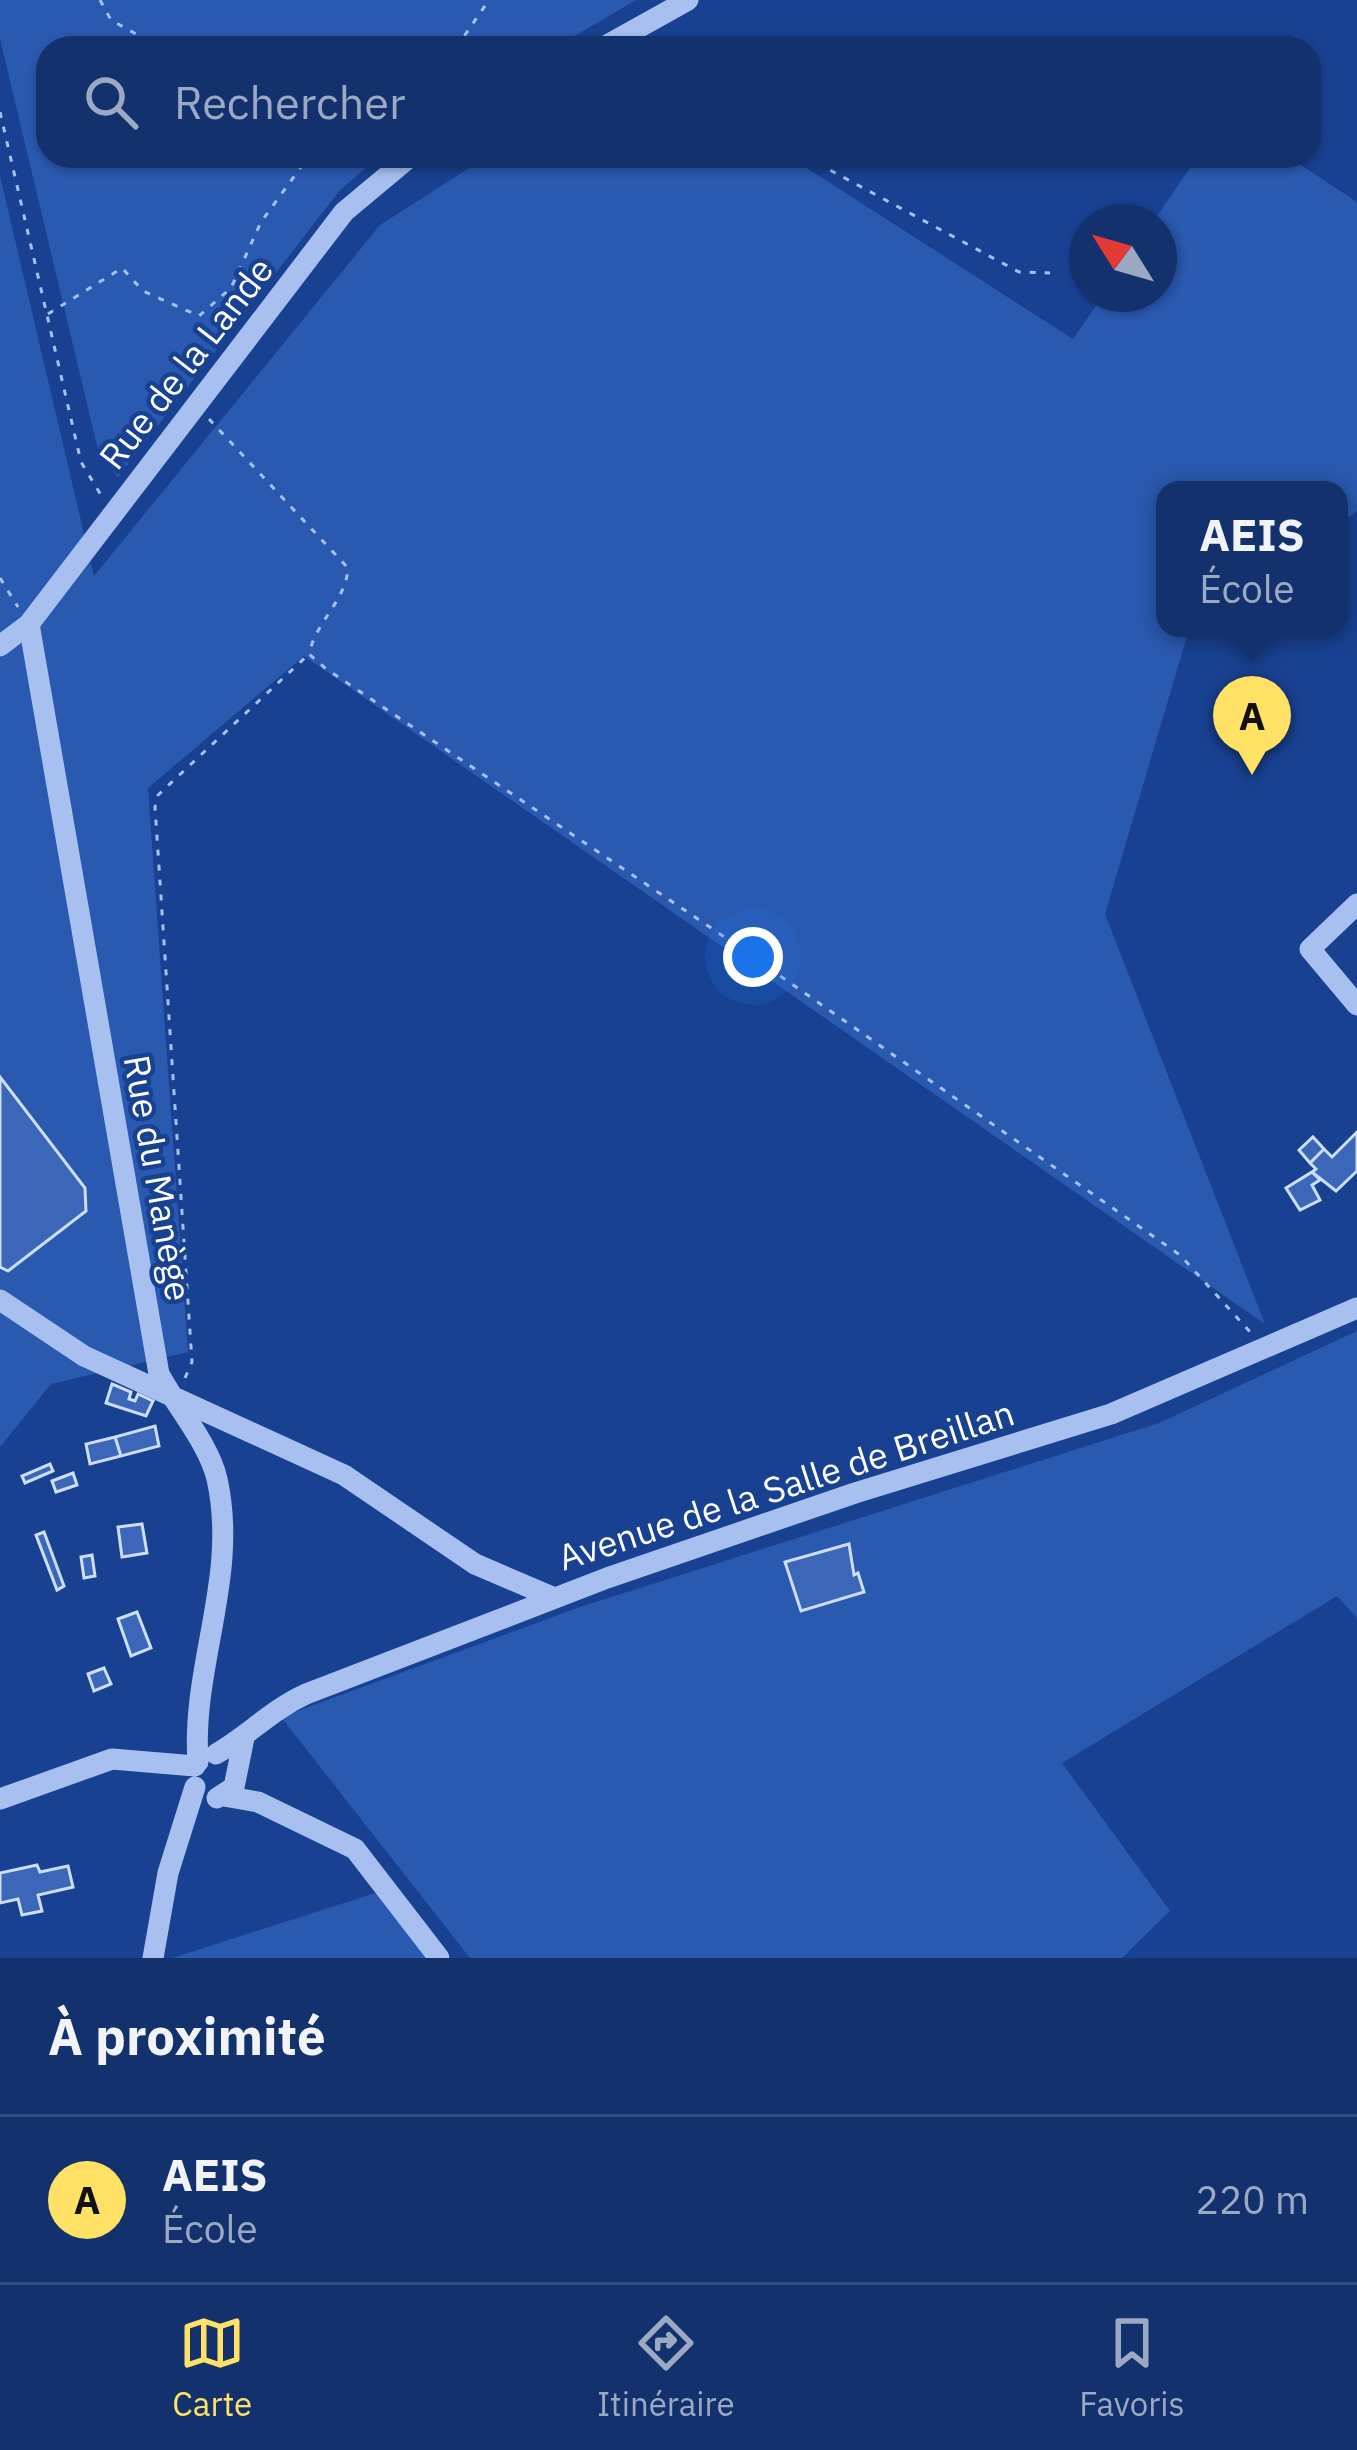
<!DOCTYPE html>
<html lang="fr">
<head>
<meta charset="utf-8">
<style>
	body { margin:0; font-family:"IBM Plex Sans",sans-serif; background:#1b3972; color:#f1f3f6 }
	.compass { position:absolute; left:1069px; top:204px; width:108px; height:108px; border-radius:50%; background:#12316d; box-shadow:0 3px 9px #0004; rotate:307deg }
	.you { position:absolute; left:753px; top:957px; width:42px; height:42px; margin:-30px; border:9px solid #fff; border-radius:50%; background:#1a73e8; box-shadow:0 0 0 18px #1a73e833 }
	.badge { display:grid; place-items:center; width:78px; height:78px; border-radius:50%; background:#ffe265; color:#111; font-size:39px; font-weight:700 }
	.pin { position:absolute; translate:-50% -99px; filter:drop-shadow(0 3px 6px #0008) }
	.pin::after { content:''; position:absolute; top:63px; width:42px; height:36px; background:inherit; clip-path:polygon(0 0,100% 0,50% 100%) }
	.popup { position:absolute; left:1156px; top:481px; width:192px; height:156px; box-sizing:border-box; display:grid; place-content:center; border-radius:24px; background:#12316d; filter:drop-shadow(0 3px 9px #0005); font-size:39px; white-space:nowrap; color:#9ca9c2 }
	.popup b { font-size:45px; color:#f1f3f6 }
	.popup::after { content:''; position:absolute; left:50%; top:100%; margin-left:-24px; border:24px solid transparent; border-top-color:#12316d }
	.list { margin:0; padding:0; list-style:none }
	h2 { display:flex; justify-content:space-between; align-items:center; height:156px; margin:0; padding:0 48px; font-size:51px }
	h2 small { font-size:39px; font-weight:400; color:#9ca9c2 }
	.list li { display:grid; grid-template-columns:78px 1fr auto; gap:36px; align-items:center; box-sizing:border-box; height:168px; padding:0 48px; border-top:3px solid #314c80 }
	.list b { display:block; font-size:45px; white-space:nowrap }
	.list p { margin:0; font-size:39px; white-space:nowrap; color:#9ca9c2 }
	.list em { font-size:39px; font-style:normal; color:#9ca9c2 }
	.icon { flex:none; width:66px; height:66px; fill:none; stroke:currentColor; stroke-width:2; stroke-linecap:round; stroke-linejoin:round }
	.map { position:relative; flex:none; width:1357px; height:1958px; overflow:hidden }
	.search { position:absolute; background:#12316d; box-shadow:0 3px 9px #0004; left:36px; right:36px; top:36px; height:132px; display:flex; align-items:center; gap:30px; box-sizing:border-box; padding:0 42px; border-radius:36px; color:#9ca9c2; font-size:45px }
	.sheet { height:324px; background:#12316d }
	nav { display:flex; justify-content:space-around; align-items:center; box-sizing:border-box; height:168px; border-top:3px solid #314c80; background:#12316d; font-size:33px; color:#9ca9c2 }
	nav a { display:grid; justify-items:center; gap:6px }
	nav .on { color:#ffe265 }
	.map>svg:first-child { display:block }
</style>
</head>
<body>
<div class="map">
<svg width="1357" height="1958" viewBox="0 0 1357 1958">
	<rect width="100%" height="100%" fill="#184191"/>
	<path fill="#2a59b0" d="M0 0H636L554 48H48V156H380L340 190 118 477 99 454 0 39Z
		M488 156H788L1073 339 1104 294H1159V222H1153L1198 156H1287L1357 202V511L1339 524V490H1165V628H1197L1187 636 1105 914 1265 1324 304 656 148 788 188 1352 51 1384 0 1447V176L94 576 380 225Z
		M1357 1331V1618L1337 1596 1062 1763 1170 1911 1122 1958H470L281 1717 577 1608 1159 1423Z
		M385 1890 435 1958H172Z"/>
	<path fill="#3c67b8" stroke="#cddefb" stroke-width="3" d="M0 1077 85 1188 86 1211 8 1271 0 1267Z
		M1357 1132V1171L1336 1191 1312 1172 1316 1169 1310 1163 1324 1149 1332 1157Z
		M1313 1137 1324 1149 1310 1163 1299 1150Z
		M1312 1172 1320 1180 1312 1185 1320 1200 1300 1210 1286 1188Z
		M112 1384 131 1392 129 1399 135 1401 138 1394 153 1401 146 1416 106 1403Z
		M155 1426 159 1446 121 1456 115 1437Z
		M115 1437 121 1456 90 1464 86 1444Z
		M50 1464 53 1471 25 1483 22 1476Z
		M73 1473 77 1485 56 1492 52 1481Z
		M142 1524 147 1553 122 1557 118 1527Z
		M44 1532 64 1586 57 1590 36 1535Z
		M849 1544 854 1575 858 1573 864 1592 801 1611 785 1562Z
		M92 1555 95 1576 84 1578 81 1557Z
		M137 1612 151 1648 131 1656 118 1619Z
		M104 1668 111 1684 94 1691 88 1674Z
		M37 1865 40 1872 68 1866 73 1887 38 1895 42 1911 22 1915 18 1899 0 1903V1873Z"/>
	<g fill="none" stroke-linecap="round" stroke-linejoin="round">
		<path stroke="#a7c0f0" stroke-width="3" stroke-dasharray="6 9" stroke-linecap="butt" d="M100 0 111 20 161 48
			M456 48 489 0
			M0 112 81 462 101 495
			M804 156 1019 272 1050 273
			M48 314 122 268 143 291 199 316 231 288 261 222 309 156
			M209 419 348 568C346 601 316 621 309 654L325 668 723 936 1180 1255 1252 1334
			M0 578 18 607
			M185 1378 192 1362 155 807 158 795 309 654"/>
		<path stroke="#a7c0f0" stroke-width="21" d="M602 48 688 0
			M29 624 159 1374C176 1406 209 1444 217 1479 239 1577 191 1666 198 1762
			M0 646 29 624 344 212 411 156
			M1357 904 1310 949 1357 1005
			M0 1300 84 1356 344 1475 475 1564 552 1597
			M216 1754C249 1735 271 1710 306 1694L607 1578 855 1493 1111 1414 1357 1308
			M224 1796 258 1802 355 1849 439 1958
			M217 1798 234 1787 244 1738
			M0 1799 112 1759 195 1766
			M153 1958 168 1873 195 1787"/>
	</g>
	<g text-anchor="middle" stroke-width="9" stroke-linejoin="round" paint-order="stroke">
		<g font-size="36" fill="#fff" stroke="#184191">
			<text transform="translate(186 363) rotate(-52)" y="13">Rue de la Lande</text>
			<text transform="translate(158 1178) rotate(80)" y="13">Rue du Manège</text>
			<text transform="translate(786 1485) rotate(-18)" y="13">Avenue de la Salle de Breillan</text>
		</g>
	</g>
</svg>
<svg class="compass" viewBox="-18 -18 36 36"><path d="M0-13l5 13h-10z" fill="#e53935"/><path d="M0 13l5-13h-10z" fill="#9ca9c2"/></svg>
<div class="you"></div>
<div class="pin badge" style="left:1252px;top:775px">A</div>
<div class="popup"><b>AEIS</b>École</div>
<div class="search"><svg class="icon" aria-label="search" viewBox="0 0 24 24"><circle cx="10" cy="10" r="6"/><path d="M15 15l6 6"/></svg>Rechercher</div>
</div>
<section class="sheet">
<h2>À proximité<small></small></h2>
<ul class="list">
<li><span class="badge">A</span><div><b>AEIS</b><p>École</p></div><em>220 m</em></li>
</ul>
</section>
<nav>
<a class="on"><svg class="icon" aria-label="map" viewBox="0 0 24 24"><path d="M3 6l6-2 6 2 6-2v14l-6 2-6-2-6 2zM9 4v14M15 6v14"/></svg>Carte</a>
<a><svg class="icon" aria-label="directions" viewBox="0 0 24 24"><path d="M12 3l9 9-9 9-9-9zM9 14v-3h6M13 9l2 2-2 2"/></svg>Itinéraire</a>
<a><svg class="icon" aria-label="saved" viewBox="0 0 24 24"><path d="M7 4h10v16l-5-4-5 4z"/></svg>Favoris</a>
</nav>
</body>
</html>
